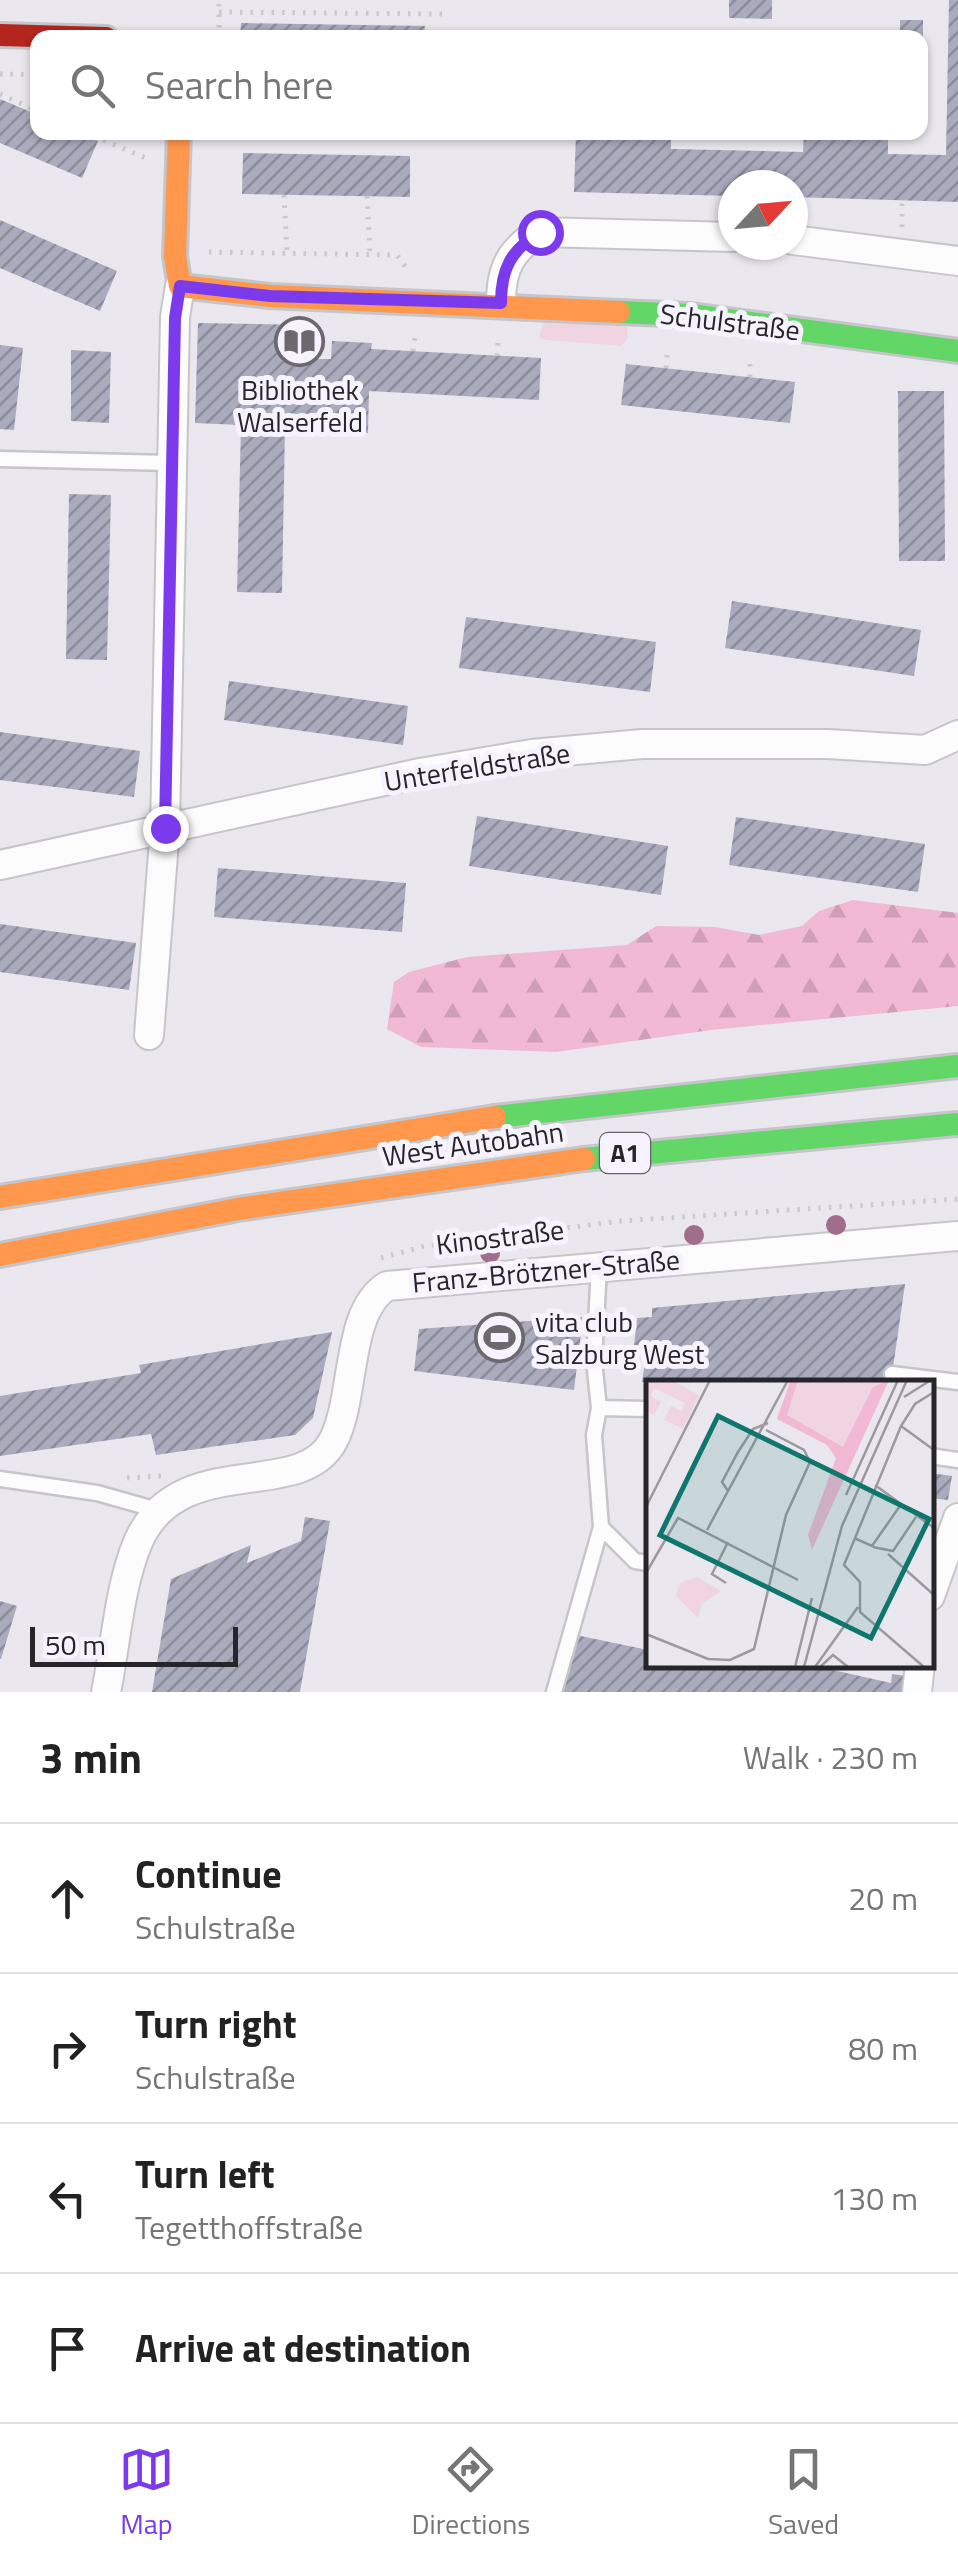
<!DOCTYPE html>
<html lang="en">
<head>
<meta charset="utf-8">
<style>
	body { margin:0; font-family:"Titillium Web",sans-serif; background:#f6f6f6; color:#222 }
	.compass { position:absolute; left:718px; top:170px; width:90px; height:90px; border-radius:50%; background:#fff; box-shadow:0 2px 8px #0004; rotate:64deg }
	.scale { position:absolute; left:30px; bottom:25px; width:208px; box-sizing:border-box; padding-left:10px; border:5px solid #262529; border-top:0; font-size:28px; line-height:35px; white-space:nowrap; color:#262529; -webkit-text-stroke:8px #f6f2fe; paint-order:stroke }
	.stop { position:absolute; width:30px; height:30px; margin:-22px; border:8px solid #7c3aed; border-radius:50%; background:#fff }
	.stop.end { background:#7c3aed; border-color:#fff; box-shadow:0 2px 10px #0008 }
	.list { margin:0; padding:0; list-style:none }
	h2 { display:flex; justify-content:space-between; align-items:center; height:130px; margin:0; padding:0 40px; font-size:42px }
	h2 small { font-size:32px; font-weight:400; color:#767676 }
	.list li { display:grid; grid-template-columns:65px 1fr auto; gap:30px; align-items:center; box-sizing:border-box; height:150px; padding:0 40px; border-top:2px solid #e0e0e0 }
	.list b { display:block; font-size:38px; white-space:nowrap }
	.list p { margin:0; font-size:32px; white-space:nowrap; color:#767676 }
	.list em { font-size:32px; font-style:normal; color:#767676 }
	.icon { flex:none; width:55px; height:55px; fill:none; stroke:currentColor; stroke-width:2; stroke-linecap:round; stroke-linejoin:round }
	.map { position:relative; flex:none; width:958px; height:1692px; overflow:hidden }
	.search { position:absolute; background:#fff; box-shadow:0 2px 8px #0004; left:30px; right:30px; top:30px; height:110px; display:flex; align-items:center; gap:25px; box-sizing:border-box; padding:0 35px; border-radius:20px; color:#767676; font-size:38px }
	.sheet { height:730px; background:#fff }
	nav { display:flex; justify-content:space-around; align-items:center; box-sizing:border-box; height:140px; border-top:2px solid #e0e0e0; background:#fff; font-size:28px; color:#767676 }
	nav a { display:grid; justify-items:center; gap:5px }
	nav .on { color:#7c3aed }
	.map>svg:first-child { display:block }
</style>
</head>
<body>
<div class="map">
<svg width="958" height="1692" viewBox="0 0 958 1692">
	<defs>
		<pattern id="forest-firs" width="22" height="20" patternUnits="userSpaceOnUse" patternTransform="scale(2.5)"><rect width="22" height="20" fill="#f1b9d4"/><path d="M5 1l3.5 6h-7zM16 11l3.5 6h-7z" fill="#ce9fb6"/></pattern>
		<pattern id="building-hatch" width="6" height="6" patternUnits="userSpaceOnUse" patternTransform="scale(2.5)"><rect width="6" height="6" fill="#aaacbe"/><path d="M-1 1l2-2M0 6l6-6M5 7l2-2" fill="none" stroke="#8a8c9a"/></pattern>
	</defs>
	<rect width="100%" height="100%" fill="#eae8ee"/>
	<path fill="#f1d4e2" d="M545 318 627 327 628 338 621 346 545 340 539 337Z"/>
	<path fill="url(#forest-firs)" d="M853 900 958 913V1006L711 1030 556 1052 421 1047 387 1029 394 982 409 972 467 957 627 945 656 926 715 927 759 935 802 926 819 911Z"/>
	<path fill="url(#building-hatch)" d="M729 0H772V19L729 18Z
		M949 0H958V202L793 197V185H733V196L574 192 576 132H671V149L803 152 804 132H888V154L946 155Z
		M900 20H923V38H900Z
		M241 23 425 26 424 38H240Z
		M0 99 38 115V132H80L98 141 82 178 0 143Z
		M243 153 410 156V197L242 194Z
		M0 220 117 271 100 311 0 268Z
		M198 323 312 325 311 359H331L332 341 372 343 371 349 541 358 539 400 369 391 368 433 285 426 282 593 237 592 241 425 195 423Z
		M0 345 23 348 14 430 0 429Z
		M71 350 111 352 109 423 71 421Z
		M626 364 795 382 790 423 621 405Z
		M898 391H944L945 561H899Z
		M69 494 111 495 107 660 66 659Z
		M732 601 921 630 914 676 725 648Z
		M466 617 656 642 650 692 459 668Z
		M229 681 408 706 403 745 224 720Z
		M0 732 140 751 134 797 0 780Z
		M477 816 668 846 661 895 469 866Z
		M736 817 925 844 918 892 729 865Z
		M218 868 406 883 402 932 214 917Z
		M0 924 136 943 129 990 0 972Z
		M905 1284 891 1382H642L646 1354H633L637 1318 652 1317V1308Z
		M583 1317 574 1390 414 1371 419 1329Z
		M332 1332 313 1418 295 1435 156 1455 151 1434 0 1456V1396L141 1373 139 1365Z
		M930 1473 952 1476 948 1500 930 1498Z
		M305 1517 330 1521 300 1692H152L171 1579 251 1545 247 1563 301 1541Z
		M0 1601 17 1606 1 1659H0Z
		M576 1635 648 1650V1664H723L756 1671 757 1664H825L824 1668 891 1683 892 1674 914 1677 911 1692H562Z"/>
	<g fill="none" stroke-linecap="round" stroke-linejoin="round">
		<defs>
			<path id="lane" d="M0 459 171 463
				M599 1267 594 1361 599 1408 648 1409
				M892 1374 958 1382
				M599 1408 594 1435 601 1527 635 1561 648 1563
				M930 1456 958 1460
				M0 1479 97 1493 161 1511
				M554 1692 601 1527"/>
			<path id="street" d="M793 240 958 261
				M501 303C501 269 510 250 540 232L733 237
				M0 865 420 773 532 754 642 744H828L925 750 958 735
				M149 1035 165 828 175 317 180 286
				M930 1596 958 1518
				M106 1692C116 1644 119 1587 138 1542 179 1448 300 1503 333 1441 356 1398 345 1312 387 1286L958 1236
				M917 1692 920 1664"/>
			<path id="fast" d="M619 312 691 315 958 351
				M495 1117 958 1066
				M584 1159 958 1124"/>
			<path id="slow" d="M179 132 175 256 180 286 270 296 619 312
				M0 1197 495 1117
				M0 1255 238 1209 584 1159"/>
			<path id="jam" d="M0 35 106 38"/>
		</defs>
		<use href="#lane" stroke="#c6c5c9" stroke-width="19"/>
		<use href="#street" stroke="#c6c5c9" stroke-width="32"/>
		<use href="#fast" stroke="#c6c5c9" stroke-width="28"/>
		<use href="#slow" stroke="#c6c5c9" stroke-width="28"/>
		<use href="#jam" stroke="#c6c5c9" stroke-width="28"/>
		<path stroke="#cac9cc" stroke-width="5" stroke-dasharray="2.5 8" stroke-linecap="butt" d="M219 12 442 14
			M219 38V0
			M0 74 38 75
			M0 94 38 111
			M84 132 146 158
			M284 195 287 253
			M367 196 370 253
			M902 227V200
			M209 252 397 255 406 267
			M413 351 415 337
			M497 356 498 341
			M666 368 667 355
			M750 377V363
			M381 1258 425 1246 621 1221 958 1199
			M127 1478 161 1476"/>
		<use href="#lane" stroke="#fcfcfc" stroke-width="14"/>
		<use href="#street" stroke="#fcfcfc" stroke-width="28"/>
		<use href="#fast" stroke="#63d668" stroke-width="22"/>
		<use href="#slow" stroke="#ff974d" stroke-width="22"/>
		<use href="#jam" stroke="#b3261e" stroke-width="22"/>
	</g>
	<g fill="#a06e8c">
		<circle cx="836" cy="1225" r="10"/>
		<circle cx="694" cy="1235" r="10"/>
		<circle cx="490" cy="1253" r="10"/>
	</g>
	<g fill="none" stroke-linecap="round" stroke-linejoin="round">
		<path stroke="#7c3aed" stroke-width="12" d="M165 828 175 318 180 286 270 296 501 303C501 269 511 250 540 232"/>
	</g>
	<defs>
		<symbol id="library-ring" viewBox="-11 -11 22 22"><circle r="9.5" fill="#f6f2fe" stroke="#6b696e" stroke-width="1.5"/><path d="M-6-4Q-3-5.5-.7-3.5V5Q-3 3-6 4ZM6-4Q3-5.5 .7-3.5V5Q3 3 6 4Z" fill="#6b696e"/></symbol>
		<symbol id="stadium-ring" viewBox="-11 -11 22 22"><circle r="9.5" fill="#f6f2fe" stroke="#6b696e" stroke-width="1.5"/><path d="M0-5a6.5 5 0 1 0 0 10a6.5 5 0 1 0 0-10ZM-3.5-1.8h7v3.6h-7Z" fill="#6b696e"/></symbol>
	</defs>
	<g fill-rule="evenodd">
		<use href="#library-ring" x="272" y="314" width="55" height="55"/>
		<use href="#stadium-ring" x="472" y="1310" width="55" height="55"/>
	</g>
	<g text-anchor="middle" stroke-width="10" stroke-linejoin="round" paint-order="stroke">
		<rect fill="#f6f2fe" stroke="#646269" stroke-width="2.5" x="600" y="1133" width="50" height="40" rx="8"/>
		<g font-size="25" font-weight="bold" fill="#262529">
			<text x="625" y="1162">A1</text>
		</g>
		<g font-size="28" fill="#262529" stroke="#f6f2fe">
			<text transform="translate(730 322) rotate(7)" y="10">Schulstraße</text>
			<text transform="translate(477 767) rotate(-9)" y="10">Unterfeldstraße</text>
			<text transform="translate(473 1144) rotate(-8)" y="10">West Autobahn</text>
			<text transform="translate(500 1237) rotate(-7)" y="10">Kinostraße</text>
			<text transform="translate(546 1271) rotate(-5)" y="10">Franz-Brötzner-Straße</text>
		</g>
		<g font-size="28" fill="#262529" stroke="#f6f2fe">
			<text x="300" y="400">Bibliothek<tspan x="300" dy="32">Walserfeld</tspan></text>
			<text x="535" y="1332" text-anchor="start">vita club<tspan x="535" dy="32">Salzburg West</tspan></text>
		</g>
	</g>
	<g transform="translate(646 1380)">
		<rect width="288" height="288" fill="#eae8ee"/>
		<path d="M0 0H25L53 15 37 49 18 40 25 26 35 31 39 23 8 8 5 16 15 22 8 35 0 31ZM148 0H237L200 73 131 35ZM51 197 75 211 56 224 52 238 30 216 34 203Z" fill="#f1d4e2"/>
		<path d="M152 0 141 35 197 67 227 7 243 0 166 170 162 155 190 78 181 65 131 39 144 2Z" fill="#f1b9d4"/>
		<path fill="none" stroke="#9c9a9f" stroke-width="2.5" d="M258 17 285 0M255 46 288 70M229 105 288 148M82 111 76 102 92 72 107 49 122 43M200 115 252 0M0 127 64 0M61 150 142 0M208 158 226 166 256 123M227 167 247 171 270 137M242 174 288 215M0 193 32 138 152 200M80 203 66 194 82 162M0 254 62 279 84 280 108 269 140 135 164 82 158 70 120 50M149 287 166 218M158 287 196 146 261 0M169 287 212 227M174 287 187 275 202 287M278 287 214 232V202L198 185 255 46 269 24 288 12"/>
		<path fill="#0f766e" fill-opacity="0.15" stroke="#0f766e" stroke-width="5" d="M72 36 283 139 225 258 14 155Z"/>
		<rect width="288" height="288" fill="none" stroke="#262529" stroke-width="5"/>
	</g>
</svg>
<svg class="compass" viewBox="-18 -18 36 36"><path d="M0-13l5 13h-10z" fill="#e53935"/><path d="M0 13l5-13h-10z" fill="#767676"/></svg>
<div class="scale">50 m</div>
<div class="stop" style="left:540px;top:232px"></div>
<div class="stop end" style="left:165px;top:828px"></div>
<div class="search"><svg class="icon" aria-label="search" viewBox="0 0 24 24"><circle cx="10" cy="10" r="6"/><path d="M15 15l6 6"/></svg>Search here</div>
</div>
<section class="sheet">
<h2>3 min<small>Walk · 230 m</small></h2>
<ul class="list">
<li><svg class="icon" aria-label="ahead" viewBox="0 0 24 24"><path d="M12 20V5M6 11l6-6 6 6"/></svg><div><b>Continue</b><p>Schulstraße</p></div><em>20 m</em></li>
<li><svg class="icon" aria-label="right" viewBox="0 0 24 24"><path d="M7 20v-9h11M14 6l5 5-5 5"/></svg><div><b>Turn right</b><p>Schulstraße</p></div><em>80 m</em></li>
<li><svg class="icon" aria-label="left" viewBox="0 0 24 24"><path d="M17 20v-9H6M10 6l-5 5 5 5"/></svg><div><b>Turn left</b><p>Tegetthoffstraße</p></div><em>130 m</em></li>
<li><svg class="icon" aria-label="arrive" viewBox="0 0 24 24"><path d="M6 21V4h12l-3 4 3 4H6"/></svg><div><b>Arrive at destination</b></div></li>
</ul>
</section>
<nav>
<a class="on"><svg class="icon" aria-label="map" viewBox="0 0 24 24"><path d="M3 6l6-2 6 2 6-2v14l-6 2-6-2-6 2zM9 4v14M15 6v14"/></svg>Map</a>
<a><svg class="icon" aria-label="directions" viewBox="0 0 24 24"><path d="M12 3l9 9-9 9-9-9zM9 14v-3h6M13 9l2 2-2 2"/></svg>Directions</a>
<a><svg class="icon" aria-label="saved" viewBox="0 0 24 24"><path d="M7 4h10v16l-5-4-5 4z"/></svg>Saved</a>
</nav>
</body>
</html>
